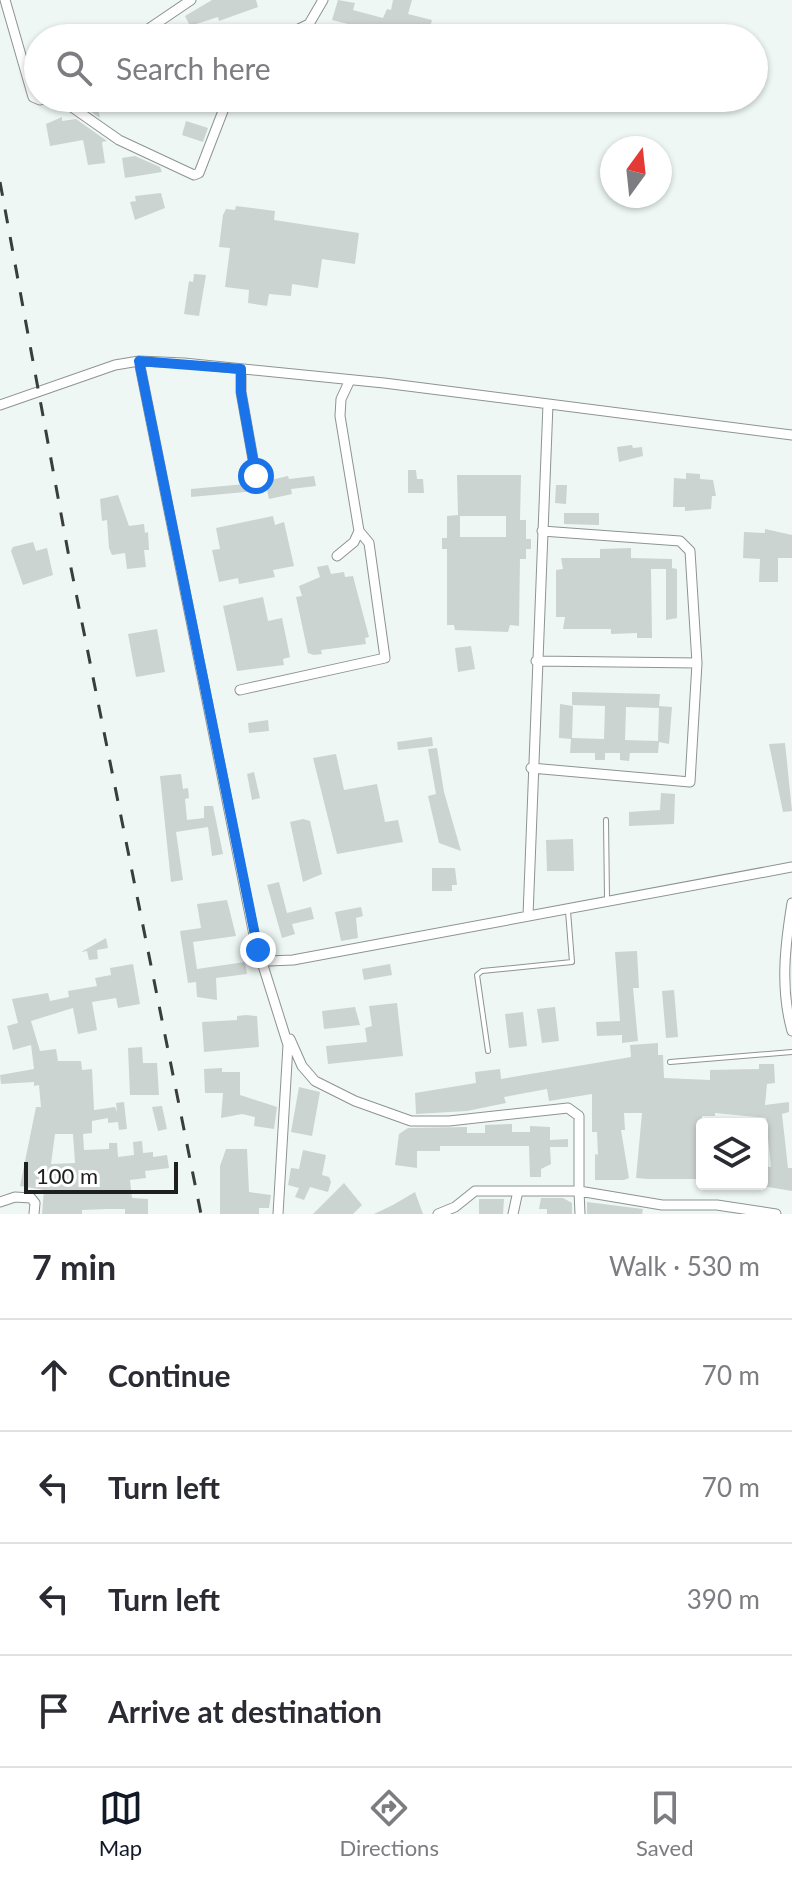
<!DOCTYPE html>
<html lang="en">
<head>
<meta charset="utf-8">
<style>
	body { margin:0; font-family:Lato,sans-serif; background:#f7f7f7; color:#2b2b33 }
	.controls { position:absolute; right:24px; bottom:24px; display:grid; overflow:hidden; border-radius:8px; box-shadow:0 2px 6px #0004 }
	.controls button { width:72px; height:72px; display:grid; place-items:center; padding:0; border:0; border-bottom:2px solid #e1e1e2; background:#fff; color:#2b2b33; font:40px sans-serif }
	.compass { position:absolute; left:600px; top:136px; width:72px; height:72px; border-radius:50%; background:#fff; box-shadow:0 2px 6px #0004; rotate:15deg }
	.scale { position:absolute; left:24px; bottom:20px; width:154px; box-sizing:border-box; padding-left:8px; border:4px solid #1d201f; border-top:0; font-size:22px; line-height:28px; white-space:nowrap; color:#1d201f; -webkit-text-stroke:6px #fff; paint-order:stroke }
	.stop { position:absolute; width:24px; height:24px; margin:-18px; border:6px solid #1a73e8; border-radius:50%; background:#fff }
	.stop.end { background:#1a73e8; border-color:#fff; box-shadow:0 2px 8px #0008 }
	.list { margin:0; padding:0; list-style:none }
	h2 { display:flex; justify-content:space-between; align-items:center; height:104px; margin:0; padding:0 32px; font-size:34px }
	h2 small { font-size:26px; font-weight:400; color:#7c7c81 }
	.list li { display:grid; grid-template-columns:52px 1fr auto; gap:24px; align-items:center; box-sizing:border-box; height:112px; padding:0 32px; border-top:2px solid #e1e1e2 }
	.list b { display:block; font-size:30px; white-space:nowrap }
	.list em { font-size:26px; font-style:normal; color:#7c7c81 }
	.icon { flex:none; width:44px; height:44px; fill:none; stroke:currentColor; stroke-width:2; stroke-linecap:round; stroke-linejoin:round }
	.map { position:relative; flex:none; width:792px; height:1214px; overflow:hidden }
	.search { position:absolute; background:#fff; box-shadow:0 2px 6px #0004; left:24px; right:24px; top:24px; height:88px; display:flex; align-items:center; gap:20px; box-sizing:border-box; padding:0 28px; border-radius:44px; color:#7c7c81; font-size:30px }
	.sheet { height:552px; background:#fff }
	nav { display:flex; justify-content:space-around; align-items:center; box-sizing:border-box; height:112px; border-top:2px solid #e1e1e2; background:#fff; font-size:22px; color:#7c7c81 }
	nav a { display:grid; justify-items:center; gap:4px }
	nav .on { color:#111827 }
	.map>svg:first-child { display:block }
</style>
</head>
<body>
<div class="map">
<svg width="792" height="1214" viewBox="0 0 792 1214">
	<rect width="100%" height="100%" fill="#eef7f4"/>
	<path fill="#ccd4d1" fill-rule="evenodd" d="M212 0H256L258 7 219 21 218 17 190 26 185 16Z
		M338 0 355 3 353 10 383 18 387 9 391 10 393 0H412L408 14 432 20 429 30 450 38H377L379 32 332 20Z
		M76 98H96L100 118 76 101Z
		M62 117V121L76 119 107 141 102 142 105 163 88 165 83 140 50 146 46 124Z
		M186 121 208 128 203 142 182 135Z
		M135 156 160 167 162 172 125 178 122 158Z
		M161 193 165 208 135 220 130 202 136 201 135 196Z
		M236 206 275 211 274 220 359 233 355 264 322 259 318 288 292 284 291 296 269 294 267 306 248 303 249 290 225 287 230 248 219 247 223 215 226 209 235 210Z
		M194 274 206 275 199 316 184 314 189 281 193 282Z
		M632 445 633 448 642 447 643 456 619 462 617 447Z
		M408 470H416L417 479H423L424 493H408Z
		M686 473 700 474V479L713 480 716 496H712L711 509 685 511V507H673L674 478 686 479Z
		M457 475H521L520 520H526V539H531V549H526V559H520L519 626 510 625 508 632 455 630 454 625H447V549H442V538H447V516L458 515ZM460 516H506V537H460Z
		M288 476 289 479 314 476 316 486 291 489 292 494 269 499 267 490 191 497V489L257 483Z
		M556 485H567L566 504 555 503Z
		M118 495 129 526 144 524 145 533 148 532 149 550H144L146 567 127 569 125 553 112 555 109 548 107 520 102 521 100 499Z
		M564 513H599V525L564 524Z
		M273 516 275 525 284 522 294 566 273 570 275 577 239 584 238 578 219 582 212 550 220 549 216 528Z
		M765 529 792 535V558H778V582H759L760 559 743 558 744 532 765 533Z
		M33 542 36 551 47 548 53 575 23 585 11 551 13 547Z
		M631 548V558L672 559V568L677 569V618L666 620V569H651L652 638H637V633L611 634V629H563L565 617H556V570L563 569 561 558H600V549Z
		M328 565 331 574 344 572 345 577 353 576 369 637 365 638 366 644 321 650 322 654 314 655 308 653 296 597 302 596 299 586 320 577 317 567Z
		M263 597 268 621 282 618 290 657 283 659 284 665 237 671 223 606Z
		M157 629 165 672 136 677 128 634Z
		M471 646 475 669 458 672 455 648Z
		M572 692 660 694 659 706 672 707 669 744 659 742 658 753H630L629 761 620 760V753H605V760H595V753H570L571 739 559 738 560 704 573 706 572 738 604 739 605 706 572 705ZM626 707 659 708 658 741 625 740Z
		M268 720 269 731 249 733 248 723Z
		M432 737 433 746 398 750 397 742Z
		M785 743 792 811 783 812 769 744Z
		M437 748 444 792 461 851 439 843 428 796 436 794 428 749Z
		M336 754 344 790 377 784 385 822 398 820 403 842 337 854 313 758Z
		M254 772 260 798 252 800 247 774Z
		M181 774 183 789 188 788 189 798 185 799 187 820 204 818V806H213L223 854 212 856 208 827 176 832 183 880 171 882 160 776Z
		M661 793 675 794 674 824 629 826V812L660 810Z
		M303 819 310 821 322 874 303 882 290 822Z
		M573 839 574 871H547L546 840Z
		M432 868H455L457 885H452V891H432Z
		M279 882 287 913 311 907 314 919 292 924 295 934 282 938 267 885Z
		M227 900 236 936 193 942 197 969 245 962 247 974 216 978 217 1000 197 997 196 982 188 983 180 931 201 928 197 904Z
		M361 907 363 916 356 918 358 938 341 941 335 912Z
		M106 938 108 948 97 950 98 959 89 960 87 951 81 952Z
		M637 951 639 988H633L638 1041 622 1043V1035L597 1036 596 1022 620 1021 615 952Z
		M133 964 140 1004 118 1008 116 998 92 1002 97 1030 78 1034 73 1008 31 1021 40 1051 56 1049 58 1061H81L82 1070 92 1069 94 1110 115 1107 117 1112 116 1103 124 1102 127 1129 119 1130 118 1122 108 1123V1118L92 1121V1133L83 1134 84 1150 109 1149V1143H117L118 1157 134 1155 133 1142 142 1141 143 1153 153 1152V1157L167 1155 169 1168 145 1171 146 1178 130 1180 132 1198 148 1199V1214H125V1209H106L82 1210V1214H42L44 1190 20 1186 36 1107H41L39 1085 34 1086V1082L1 1084 0 1075 34 1069 31 1045 13 1050 7 1026 18 1023 12 999 48 993 50 1001 69 997 68 991 97 986 95 978 111 975 110 968ZM55 1134H73L75 1163 51 1164Z
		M390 964 392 975 364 980 362 969Z
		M674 990 678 1037 666 1038 662 991Z
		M397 1003 403 1056 328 1064 326 1046 367 1042 365 1028 372 1026 369 1006Z
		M355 1007 360 1025 324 1029 322 1011Z
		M555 1007 559 1041 542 1043 537 1009Z
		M523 1012 527 1046 509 1048 505 1014Z
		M246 1015 257 1016 259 1047 204 1052 202 1022 237 1020V1016Z
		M658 1043V1055H663L664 1078 710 1080V1070L759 1069V1064H774L775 1083 767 1084 765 1105 789 1102V1112L782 1114 788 1168H792V1191L762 1186V1166L771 1167 766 1118 715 1113V1116H702V1179H649L636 1178 642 1113H624L625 1130H621L629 1178 624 1180H595V1154L598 1155 597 1132H592V1094L549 1101 547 1089 504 1097 506 1103 467 1111 416 1114 415 1093 476 1083 475 1072 500 1069 501 1079 631 1057 630 1045Z
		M142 1047 143 1063H157L159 1095H130L128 1048Z
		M222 1068V1072H240V1095L277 1107 274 1129 254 1126 255 1117 242 1114 221 1118 223 1093H205L204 1069Z
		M299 1087 320 1092 312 1136 291 1132Z
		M162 1106 167 1129 158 1131 152 1107Z
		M512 1124V1132H530V1126L550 1127V1140L568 1139V1147H550L551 1164 541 1169V1177H530L529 1146H440V1151H417V1168L395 1165 399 1134 408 1128 467 1127V1133H485V1125Z
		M226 1149H247L249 1192 271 1195 269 1208H259V1214H220V1166Z
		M303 1150 326 1155 322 1175 329 1177 331 1182 328 1192 310 1187 304 1200 295 1197 299 1188 288 1185 291 1168 299 1169Z
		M344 1183 362 1205 353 1214H313Z
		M415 1192 423 1214H374L393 1205Z
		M541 1198H563L572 1203V1214H547V1209H539Z
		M479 1199H504L503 1214H479Z
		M587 1202 643 1209 642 1214H587Z"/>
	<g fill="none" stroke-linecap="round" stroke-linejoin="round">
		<defs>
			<path id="lane" d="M606 820 607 899
				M488 1051 477 975 482 971 572 962 568 911
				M670 1062 792 1052"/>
			<path id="street" d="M5 0 33 97 40 100 45 98
				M135 38 191 0
				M280 38 309 24 323 0
				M59 98 119 140 194 175 199 173 228 98
				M139 361 255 940 288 1045 278 1214
				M241 369V392L256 476
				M0 405 115 365 139 361 184 363 384 383 792 435
				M542 531 680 541 690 551 697 663
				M337 556 354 542 359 531 340 416 341 399 350 380
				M240 690 385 658 369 543 359 531
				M531 768 690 782 697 663 536 661
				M792 903C785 946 780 988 792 1031
				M528 916 548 404
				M261 956 268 961 293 960 792 867
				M290 1039 302 1066 315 1081 355 1101 411 1121H449L568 1108 579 1116V1191H475L455 1207 438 1214
				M0 1202 15 1197 31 1198 35 1203 34 1214
				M513 1214 518 1191
				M580 1214 579 1191 662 1205H717L776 1214"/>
		</defs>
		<use href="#lane" stroke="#8d9491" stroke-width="6"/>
		<use href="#street" stroke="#8d9491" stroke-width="11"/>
		<use href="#lane" stroke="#fff" stroke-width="4"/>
		<use href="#street" stroke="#fff" stroke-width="9"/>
		<path stroke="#393d3c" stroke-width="3" stroke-dasharray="14 14" stroke-linecap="butt" d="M0 182 71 568 201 1214"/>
	</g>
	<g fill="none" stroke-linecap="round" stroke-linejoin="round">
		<path stroke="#1a73e8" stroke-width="10" d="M256 476 241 392V369L139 361 258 950"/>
	</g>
</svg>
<div class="controls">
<button><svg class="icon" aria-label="layers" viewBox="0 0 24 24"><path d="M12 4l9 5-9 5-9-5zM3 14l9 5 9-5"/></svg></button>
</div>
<svg class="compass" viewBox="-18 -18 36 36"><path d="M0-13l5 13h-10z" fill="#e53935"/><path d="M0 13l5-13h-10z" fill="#7c7c81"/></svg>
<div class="scale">100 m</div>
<div class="stop" style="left:256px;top:476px"></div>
<div class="stop end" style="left:258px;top:950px"></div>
<div class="search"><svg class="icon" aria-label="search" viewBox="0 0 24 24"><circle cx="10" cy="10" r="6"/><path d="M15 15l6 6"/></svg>Search here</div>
</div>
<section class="sheet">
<h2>7 min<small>Walk · 530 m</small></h2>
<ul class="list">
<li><svg class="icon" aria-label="ahead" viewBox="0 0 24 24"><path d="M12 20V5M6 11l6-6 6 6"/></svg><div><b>Continue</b></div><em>70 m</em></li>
<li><svg class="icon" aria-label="left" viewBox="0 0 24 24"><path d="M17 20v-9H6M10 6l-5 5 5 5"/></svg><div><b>Turn left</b></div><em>70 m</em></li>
<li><svg class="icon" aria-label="left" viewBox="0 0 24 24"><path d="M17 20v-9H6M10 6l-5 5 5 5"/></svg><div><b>Turn left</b></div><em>390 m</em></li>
<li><svg class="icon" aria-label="arrive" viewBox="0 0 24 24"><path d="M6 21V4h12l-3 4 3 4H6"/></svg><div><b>Arrive at destination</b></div></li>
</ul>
</section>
<nav>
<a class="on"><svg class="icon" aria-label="map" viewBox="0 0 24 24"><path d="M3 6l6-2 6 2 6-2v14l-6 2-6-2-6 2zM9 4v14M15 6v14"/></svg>Map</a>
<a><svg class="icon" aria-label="directions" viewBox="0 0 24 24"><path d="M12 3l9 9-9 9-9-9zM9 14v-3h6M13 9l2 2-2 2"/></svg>Directions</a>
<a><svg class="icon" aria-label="saved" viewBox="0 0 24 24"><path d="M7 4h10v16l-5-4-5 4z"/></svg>Saved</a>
</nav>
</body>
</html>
